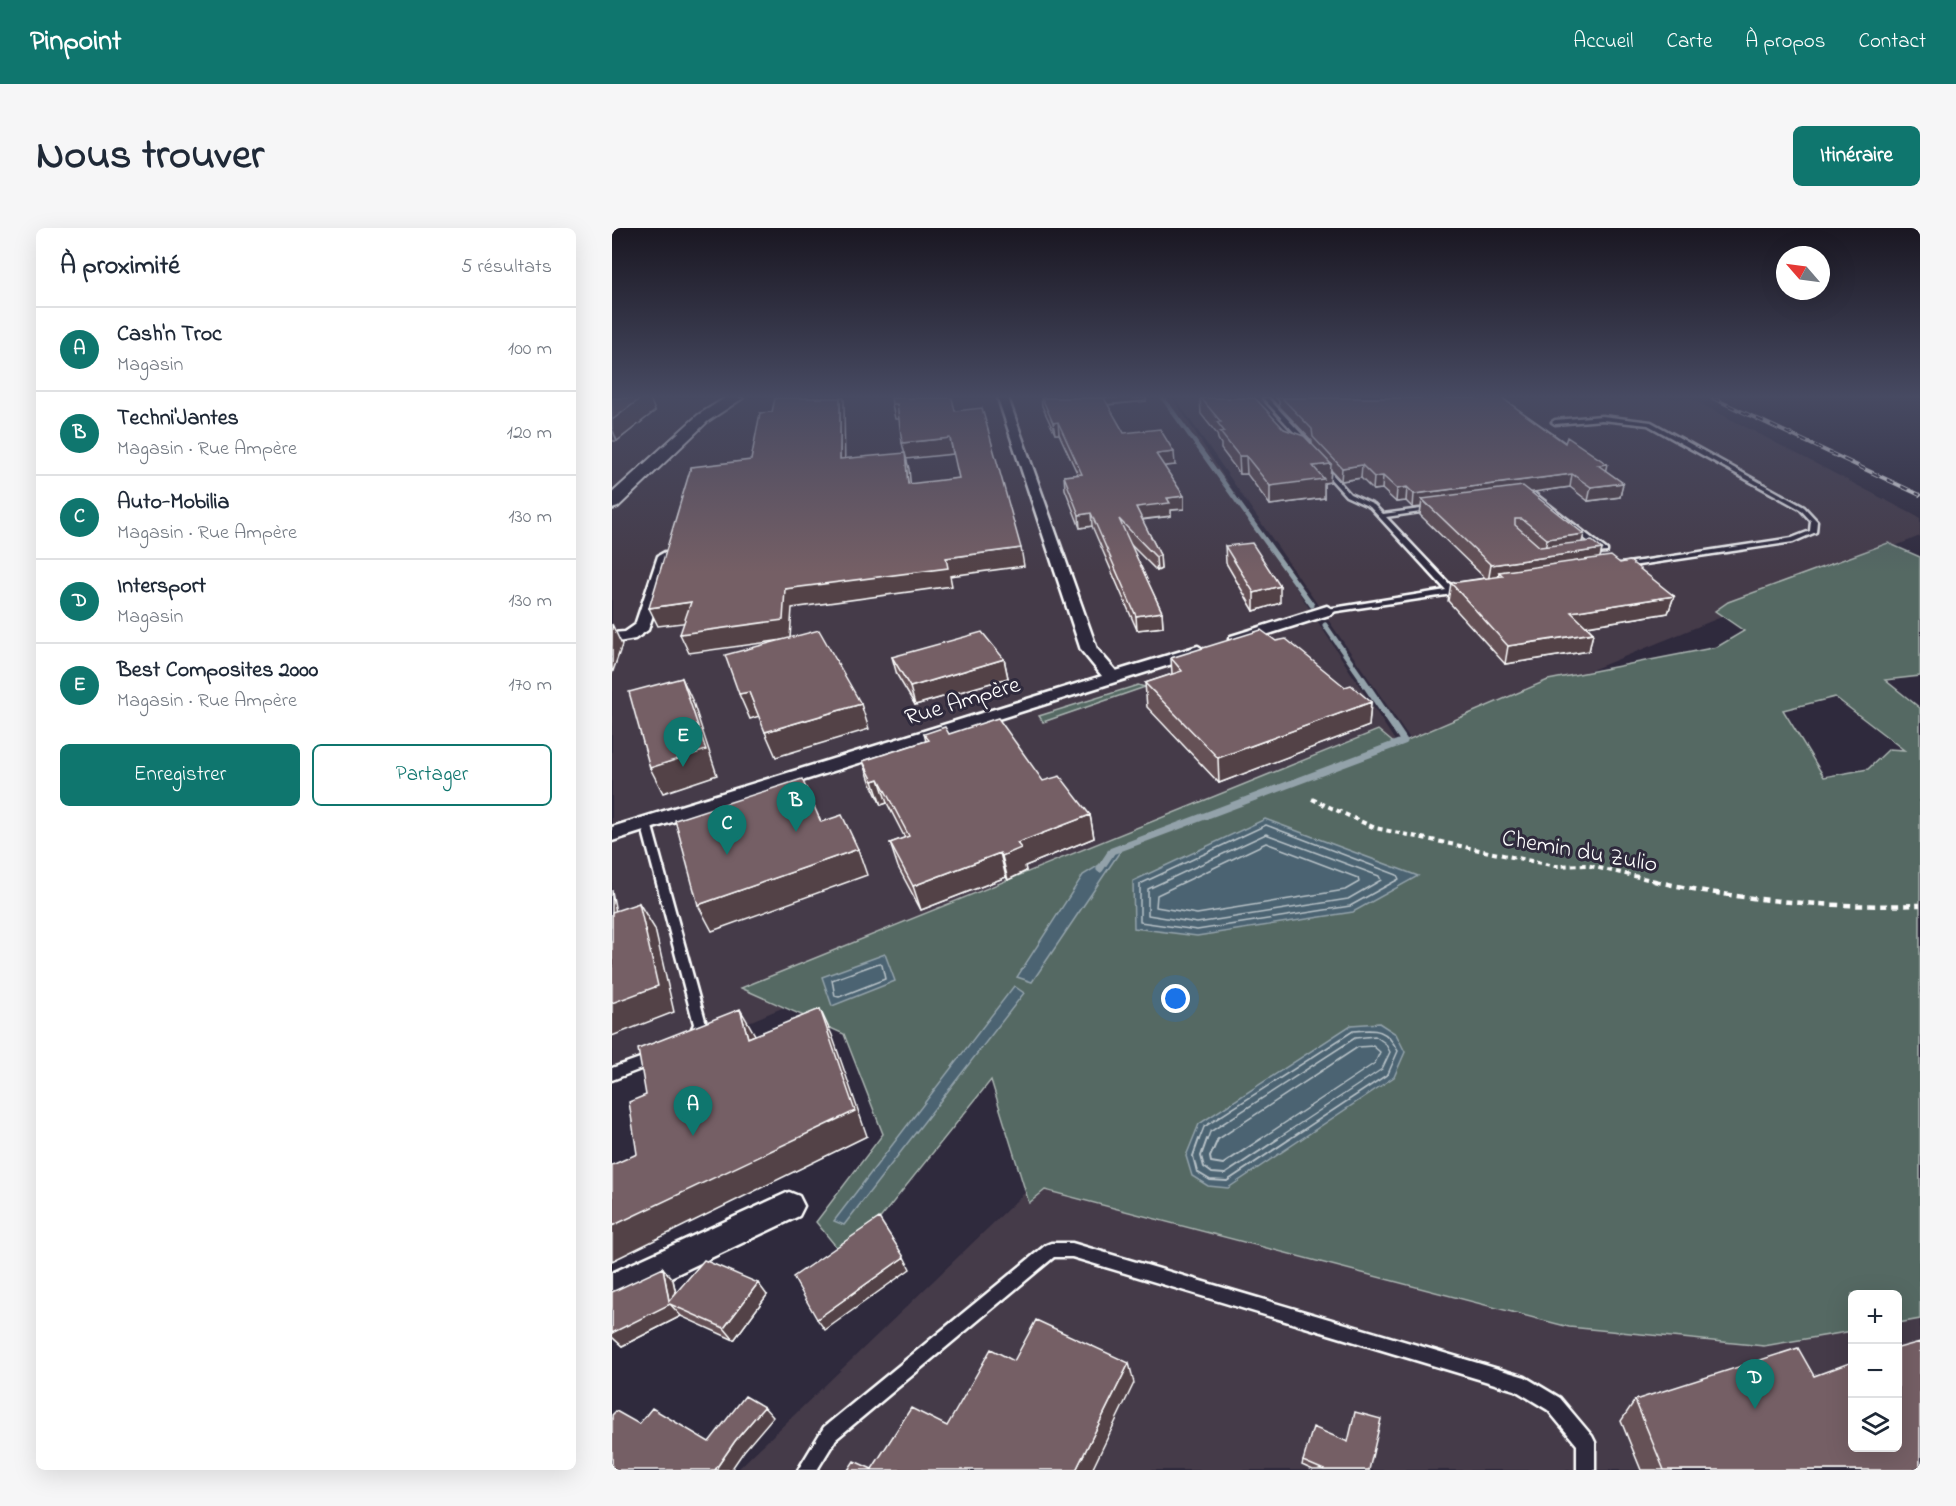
<!DOCTYPE html>
<html lang="fr">
<head>
<meta charset="utf-8">
<style>
	body { margin:0; font-family:"Indie Flower",sans-serif; background:#f6f6f7; color:#1f2937 }
	.controls { position:absolute; right:18px; bottom:18px; display:grid; overflow:hidden; border-radius:9px; box-shadow:0 6px 24px #0002 }
	.controls button { width:54px; height:54px; display:grid; place-items:center; padding:0; border:0; border-bottom:2px solid #e0e1e3; background:#fff; color:#1f2937; font:30px sans-serif }
	.compass { position:absolute; left:1164px; top:18px; width:54px; height:54px; border-radius:50%; background:#fff; box-shadow:0 6px 24px #0002; rotate:298deg }
	.you { position:absolute; left:564px; top:771px; width:21px; height:21px; margin:-15px; border:4px solid #fff; border-radius:50%; background:#1a73e8; box-shadow:0 0 0 9px #1a73e833 }
	.badge { display:grid; place-items:center; width:39px; height:39px; border-radius:50%; background:#0f766e; color:#fff; font-size:20px; font-weight:700 }
	.pin { position:absolute; translate:-50% -50px; filter:drop-shadow(0 2px 3px #0008) }
	.pin::after { content:''; position:absolute; top:32px; width:21px; height:18px; background:inherit; clip-path:polygon(0 0,100% 0,50% 100%) }
	.list { margin:0; padding:0; list-style:none }
	h2 { display:flex; justify-content:space-between; align-items:center; height:78px; margin:0; padding:0 24px; font-size:26px }
	h2 small { font-size:20px; font-weight:400; color:#747a83 }
	.list li { display:grid; grid-template-columns:39px 1fr auto; gap:18px; align-items:center; box-sizing:border-box; height:84px; padding:0 24px; border-top:2px solid #e0e1e3 }
	.list b { display:block; font-size:22px; white-space:nowrap }
	.list p { margin:0; font-size:20px; white-space:nowrap; color:#747a83 }
	.list em { font-size:20px; font-style:normal; color:#747a83 }
	.actions { display:flex; gap:12px; padding:18px 24px }
	.actions a { flex:1; padding:14px 0; border:2px solid #0f766e; border-radius:9px; text-align:center; font-size:21px; color:#0f766e }
	.actions .main { background:#0f766e; color:#fff }
	.icon { flex:none; width:33px; height:33px; fill:none; stroke:currentColor; stroke-width:2; stroke-linecap:round; stroke-linejoin:round }
	.map { position:relative; flex:none; width:1308px; height:1242px; overflow:hidden; border-radius:9px }
	header { display:flex; align-items:center; gap:36px; box-sizing:border-box; height:84px; padding:0 30px; background:#0f766e; color:#fff }
	header strong { font-size:28px }
	nav { display:flex; gap:33px; margin-inline-start:auto; font-size:21px }
	.intro { display:flex; align-items:center; justify-content:space-between; box-sizing:border-box; height:144px; padding:0 36px }
	h1 { margin:0; font-size:42px }
	.button { padding:15px 27px; border-radius:9px; background:#0f766e; color:#fff; font-size:21px; font-weight:700 }
	main { display:flex; gap:36px; padding:0 36px }
	aside { flex:1; background:#fff; border-radius:9px; box-shadow:0 6px 24px #0002 }
	.map>svg:first-child { display:block }
</style>
</head>
<body>
<header>
<strong>Pinpoint</strong>
<nav><a>Accueil</a><a>Carte</a><a>À propos</a><a>Contact</a></nav>
</header>
<div class="intro"><h1>Nous trouver</h1><a class="button">Itinéraire</a></div>
<main>
<aside>
<h2>À proximité<small>5 résultats</small></h2>
<ul class="list">
<li><span class="badge">A</span><div><b>Cash'n Troc</b><p>Magasin</p></div><em>100 m</em></li>
<li><span class="badge">B</span><div><b>Techni'Jantes</b><p>Magasin · Rue Ampère</p></div><em>120 m</em></li>
<li><span class="badge">C</span><div><b>Auto-Mobilia</b><p>Magasin · Rue Ampère</p></div><em>130 m</em></li>
<li><span class="badge">D</span><div><b>Intersport</b><p>Magasin</p></div><em>130 m</em></li>
<li><span class="badge">E</span><div><b>Best Composites 2000</b><p>Magasin · Rue Ampère</p></div><em>170 m</em></li>
</ul>
<div class="actions"><a class="main">Enregistrer</a><a>Partager</a></div>
</aside>
<div class="map">
<svg width="1308" height="1242" viewBox="0 0 1308 1242">
	<rect width="100%" height="100%" fill="#2f2a3d"/>
	<filter id="ink" filterUnits="userSpaceOnUse"><feTurbulence type="fractalNoise" baseFrequency=".0167" numOctaves="2"/><feDisplacementMap in="SourceGraphic" scale="12" xChannelSelector="R" yChannelSelector="G"/><feConvolveMatrix kernelMatrix="1 2 1 2 8 2 1 2 1" color-interpolation-filters="sRGB"/></filter>
	<g filter="url(#ink)">
		<path fill="#443a49" fill-rule="evenodd" d="M0 170H561L789 522 0 851Z
			M563 170H1078L1308 290V308L801 515Z
			M428 950 1308 1045V1242H125ZM1240 1066H1286V1220H1240Z"/>
		<path fill="#556963" stroke="#aab4b1" stroke-width="1.5" fill-rule="evenodd" d="M1276 315 1308 329V448L1273 452 1308 480V1091L1286 1095V1066H1240V1103L1152 1118 957 1099 433 962 417 975 379 852 266 993 226 1021 204 994 271 906 232 806 129 760 766 502 784 517 936 452 1105 419 1132 403 1103 383 1116 374ZM1223 469 1292 522 1277 521 1256 541 1212 549 1171 482Z
			M526 457 533 459 431 494 427 488Z"/>
		<path fill="#4b6472" stroke="#93a2aa" stroke-width="1.5" d="M653 591 806 648 741 684 585 708 522 700 521 653Z
			M511 619 420 754 405 749 471 647 494 633 496 623Z
			M273 726 283 753 220 778 210 749Z
			M402 758 412 765 232 997 222 993Z
			M767 795 784 806 793 824 782 849 616 960 596 958 580 948 574 928 587 896 739 797Z"/>
		<g fill="none" stroke-linecap="round" stroke-linejoin="round">
			<path stroke="#b7c1c7" stroke-width="1.5" d="M654 597 785 647 787 651 738 678 585 702 528 694V656Z
				M654 606 767 648 769 652 736 671 585 695 536 687V661Z
				M654 615 746 650 747 654 733 662 585 686 544 679 545 667Z
				M267 735 270 737 273 751 227 769 223 768 220 752Z
				M587 912 592 899 741 803C765 801 774 800 786 823L776 846 676 912
				M595 912 598 904 743 810 763 808 773 815 778 824 770 841 663 912
				M605 912 746 819 761 818 768 824 763 835 647 912"/>
			<path stroke="#b7c1c7" stroke-width="2" d="M587 911 581 928 585 944 598 952 615 953 678 911
				M595 911 589 928 592 939 600 945 613 946 666 911
				M606 911 598 929 599 934 611 936 649 911"/>
			<path stroke="#93a2aa" stroke-width="4.5" d="M551 170 640 294"/>
			<path stroke="#93a2aa" stroke-width="5" d="M639 293 700 377
				M713 397 751 452"/>
			<path stroke="#93a2aa" stroke-width="7" d="M488 641 500 623 792 513 750 451"/>
			<defs>
				<path id="lane" d="M651 170H656L698 215V217H694Z
					M990 188 1039 194 1192 279 1205 293 1204 304 1181 314 1006 340V336H1009L1180 310 1198 303 1199 293 1188 281 1036 197 990 192 943 196 940 194 943 192Z
					M708 237H712L738 266 762 277 771 286 824 279 825 280 822 282 774 289 842 361 851 360 855 362 854 364 712 385V381H715L834 362 758 279 734 268 708 239Z
					M922 265 995 322V324L973 326V324L987 322 921 269 909 270 906 268 909 266Z
					M34 592 39 595 94 796 86 813 82 814 78 813 76 809 82 796 29 595Z
					M42 825 47 826 48 830 47 834 0 852V840Z
					M439 1015H460L913 1149 948 1170 980 1208 983 1214V1242H965V1217L936 1182 903 1162 460 1029H442L224 1211 205 1242H186L212 1199 434 1017Z"/>
				<path id="street" d="M386 170H396L485 421 504 443 586 418 594 423 592 426 0 613V599L490 448 469 422Z
					M53 324 60 328 36 402 23 411 0 415V405L13 404 23 397 46 328Z
					M715 378 723 383 720 386 625 416 617 411 619 408Z
					M177 964 187 968 192 978 187 988 0 1077V1045Z"/>
				<path id="secondary" d="M113 170H131L96 193 6 279 0 281V265L86 187Z"/>
			</defs>
			<use href="#lane" stroke="#fff" stroke-width="5"/>
			<use href="#street" stroke="#fff" stroke-width="5"/>
			<use href="#secondary" stroke="#fff" stroke-width="4"/>
			<path stroke="#fff" stroke-width="4" stroke-dasharray="5 4" stroke-linecap="butt" d="M700 571 763 600 943 638 974 637 1048 654"/>
			<path stroke="#fff" stroke-width="4.5" stroke-dasharray="7 5" stroke-linecap="butt" d="M1042 653C1131 673 1217 680 1308 677"/>
			<use href="#lane" fill="#2f2a3d" fill-rule="evenodd"/>
			<use href="#street" fill="#2f2a3d" fill-rule="evenodd"/>
			<use href="#secondary" fill="#2f2a3d" fill-rule="evenodd"/>
			<defs>
				<path id="rail" d="M1101 170 1308 267"/>
			</defs>
			<use href="#rail" stroke="#fff" stroke-width="4"/>
			<use href="#rail" stroke="#2f2a3d" stroke-width="2" stroke-dasharray="8" stroke-linecap="butt"/>
		</g>
		<path fill="#655157" stroke="#fff" stroke-width="1.5" d="M0 170 43 183 5 213H0Z
			M429 170H534V173L496 177 512 205 563 237 552 238 572 281 559 282V288L530 292 548 327 549 341 545 343 517 315 550 384 551 399 525 402 480 298 468 300 453 261 452 248 466 247 447 206H443L430 178Z
			M588 170 672 201 700 216V213L667 178V173L664 170H893V172L1011 255 1008 269 976 273 958 259 919 264 970 314 990 321 988 330 1008 335 1062 368 1056 385 974 398 981 405 977 423 893 436 836 373 839 355 873 350 808 287 809 279 801 280 794 273 784 274 770 261 761 262 749 250 729 253 719 242 718 254 712 255V270L658 277 635 246H628L609 221V216L606 211 605 206 589 186Z
			M613 318 668 375 642 383 614 335Z
			M664 413 733 459 759 474 757 498 607 555 535 479 533 455 560 446 559 430Z
			M280 429 392 431 396 450 303 477 285 447Z
			M312 506H337L431 553 478 587 482 610 413 638 414 643 396 652 394 649 309 682 286 639 278 615 293 610 275 575 269 577 259 556 251 533 314 513Z
			M61 1052 64 1065 155 1067 122 1112 69 1088 10 1118 0 1109Z
			M1202 1148 1308 1242H1029L1009 1193 1023 1172Z
			M736 1214 757 1242H701L690 1237 691 1233Z"/>
		<path fill="#524247" stroke="#fff" stroke-width="1.5" d="M29 170H38L43 183 5 213 0 200V192Z
			M228 170H232L233 248 228 231Z
			M490 170H534V173L491 177Z
			M280 176H285L289 191H283Z
			M446 194 447 206H443L441 195Z
			M338 210 341 226 294 231 290 215Z
			M562 224 563 237 545 239 544 226Z
			M293 225 297 241 300 272 296 256Z
			M627 228H634L635 246H628Z
			M719 236 718 254 712 255V270L658 277V258L701 238Z
			M995 236 992 249 986 237Z
			M750 237 749 250 729 253 730 240Z
			M960 246 958 259 817 278 810 271 809 279 801 280 802 266Z
			M771 248 770 261 761 262 762 249Z
			M1011 255 1008 269 976 273 979 259Z
			M795 259 794 273 784 274 785 261Z
			M572 268V281L559 282V288L525 292 524 279 555 270Z
			M479 285 480 298 468 300 467 287Z
			M972 306 968 322 932 328 935 311Z
			M409 320 412 338 338 348 340 358 180 380 178 411 77 425 68 406 173 361 334 330Z
			M990 321 986 337 887 344 886 352 876 354 879 337Z
			M548 327 549 341 545 343 544 329Z
			M668 358V375L642 383V365Z
			M1062 368 1056 385 955 401 959 384Z
			M79 374 87 393 46 398 37 380Z
			M550 384 551 399 525 402 524 388Z
			M0 396 10 417 0 446Z
			M981 405 977 423 893 436 896 418Z
			M392 431 396 450 303 477 298 459Z
			M70 450 81 474 105 547 51 565 38 540Z
			M137 464 147 488 138 491 127 466Z
			M759 474 757 498 607 555 606 530Z
			M249 476 257 501 164 529 153 504Z
			M267 551 275 575 269 577 261 553Z
			M478 587 482 610 413 638 414 643 396 652 390 628 405 615Z
			M246 621 255 647 100 703 86 677Z
			M388 625 394 649 309 682 301 658Z
			M0 662V663L9 712 0 698Z
			M27 675 43 701 62 784 0 808V775Z
			M128 781 143 807 136 810Z
			M208 781 220 807 255 908 0 1033V998Z
			M292 1029 298 1041 213 1102 205 1091Z
			M51 1040 61 1052 67 1080 57 1073Z
			M146 1055 155 1067 122 1112 112 1100Z
			M58 1076 69 1088 10 1118 0 1109V1099Z
			M517 1135 522 1155 480 1242H464Z
			M152 1179 161 1189 132 1223 119 1242H103L123 1213Z"/>
		<path fill="#755e65" stroke="#fff" stroke-width="1.5" d="M0 170H29L0 192Z
			M163 170H228V231L293 225 296 256 347 250 338 210 290 215 285 176H280L279 170H340L343 183 370 180 409 320 334 330 336 340 173 361 171 392 68 406 79 374 37 380 79 239 139 232 148 185 160 184Z
			M430 170H492L512 205 548 201 562 224 544 226 572 268 555 270 558 275 524 279 548 327 544 329 507 291 550 384 524 388 479 285 467 287 452 248 470 246 446 194 441 195Z
			M589 170H643L672 201 692 208 719 236 701 238 712 251 658 258 634 228H627L608 204 612 203 605 194H609Z
			M670 170H890L953 215 955 209 995 236 986 237 1011 255 979 259 960 246 802 266 795 259 785 261 771 248 762 249 750 237 730 240 701 209 700 201Z
			M911 258 972 306 935 311 910 291H903V297L928 319 980 313 990 321 879 337 810 271Z
			M640 315 668 358 642 365 613 318Z
			M999 328 1008 335 1018 333 1062 368 959 384 981 405 896 418 839 355 891 348 887 344Z
			M207 402 249 476 153 504 137 464 127 466 113 427Z
			M649 402 664 413 674 411 733 459 739 457 759 474 606 530 533 455 570 443 559 430Z
			M370 404 392 431 298 459 280 429Z
			M70 450 94 522 38 540 17 464Z
			M386 490 431 553 448 548 478 587 405 615 409 620 390 628 388 625 301 658 278 615 297 608 267 551 261 553 251 533 317 512 312 506 333 499 337 506Z
			M190 551 209 594 230 587 246 621 86 677 63 592Z
			M27 675 46 758 0 775V684Z
			M128 781 136 810 208 781 243 883 0 998V937L25 926 17 874 34 867 26 821Z
			M267 990 292 1029 205 1091 181 1049Z
			M92 1032 146 1055 112 1100 58 1076 0 1105V1064L51 1040 57 1073Z
			M424 1092 517 1135 464 1242H236L242 1233 260 1241 299 1180 335 1198 379 1121 402 1133Z
			M1308 1114V1242H1052L1023 1172 1186 1120 1202 1148 1240 1134V1220H1286V1120Z
			M133 1168 152 1179 123 1213 103 1242H0V1187L4 1183 27 1196 40 1180 97 1214Z
			M743 1184 769 1191 757 1242H712L691 1233 701 1199 736 1214Z"/>
	</g>
	<linearGradient id="sky" x2="0" y2="1"><stop stop-color="#1a1722"/><stop offset="0.49" stop-color="#474a62"/><stop offset="1" stop-color="#474a62" stop-opacity="0"/></linearGradient>
	<rect width="1308" height="344" fill="url(#sky)"/>
	<g text-anchor="middle" stroke-width="6" stroke-linejoin="round" paint-order="stroke">
		<g font-size="24" fill="#fff" stroke="#2f2a3d">
			<text transform="translate(350 472) rotate(-17)" y="8">Rue Ampère</text>
			<text transform="translate(968 622) rotate(10)" y="8">Chemin du Zulio</text>
		</g>
	</g>
</svg>
<div class="controls">
<button>+</button>
<button>−</button>
<button><svg class="icon" aria-label="layers" viewBox="0 0 24 24"><path d="M12 4l9 5-9 5-9-5zM3 14l9 5 9-5"/></svg></button>
</div>
<svg class="compass" viewBox="-18 -18 36 36"><path d="M0-13l5 13h-10z" fill="#e53935"/><path d="M0 13l5-13h-10z" fill="#747a83"/></svg>
<div class="you"></div>
<div class="pin badge" style="left:81px;top:908px">A</div>
<div class="pin badge" style="left:184px;top:604px">B</div>
<div class="pin badge" style="left:115px;top:627px">C</div>
<div class="pin badge" style="left:1143px;top:1181px">D</div>
<div class="pin badge" style="left:71px;top:539px">E</div>
</div>
</main>
</body>
</html>
